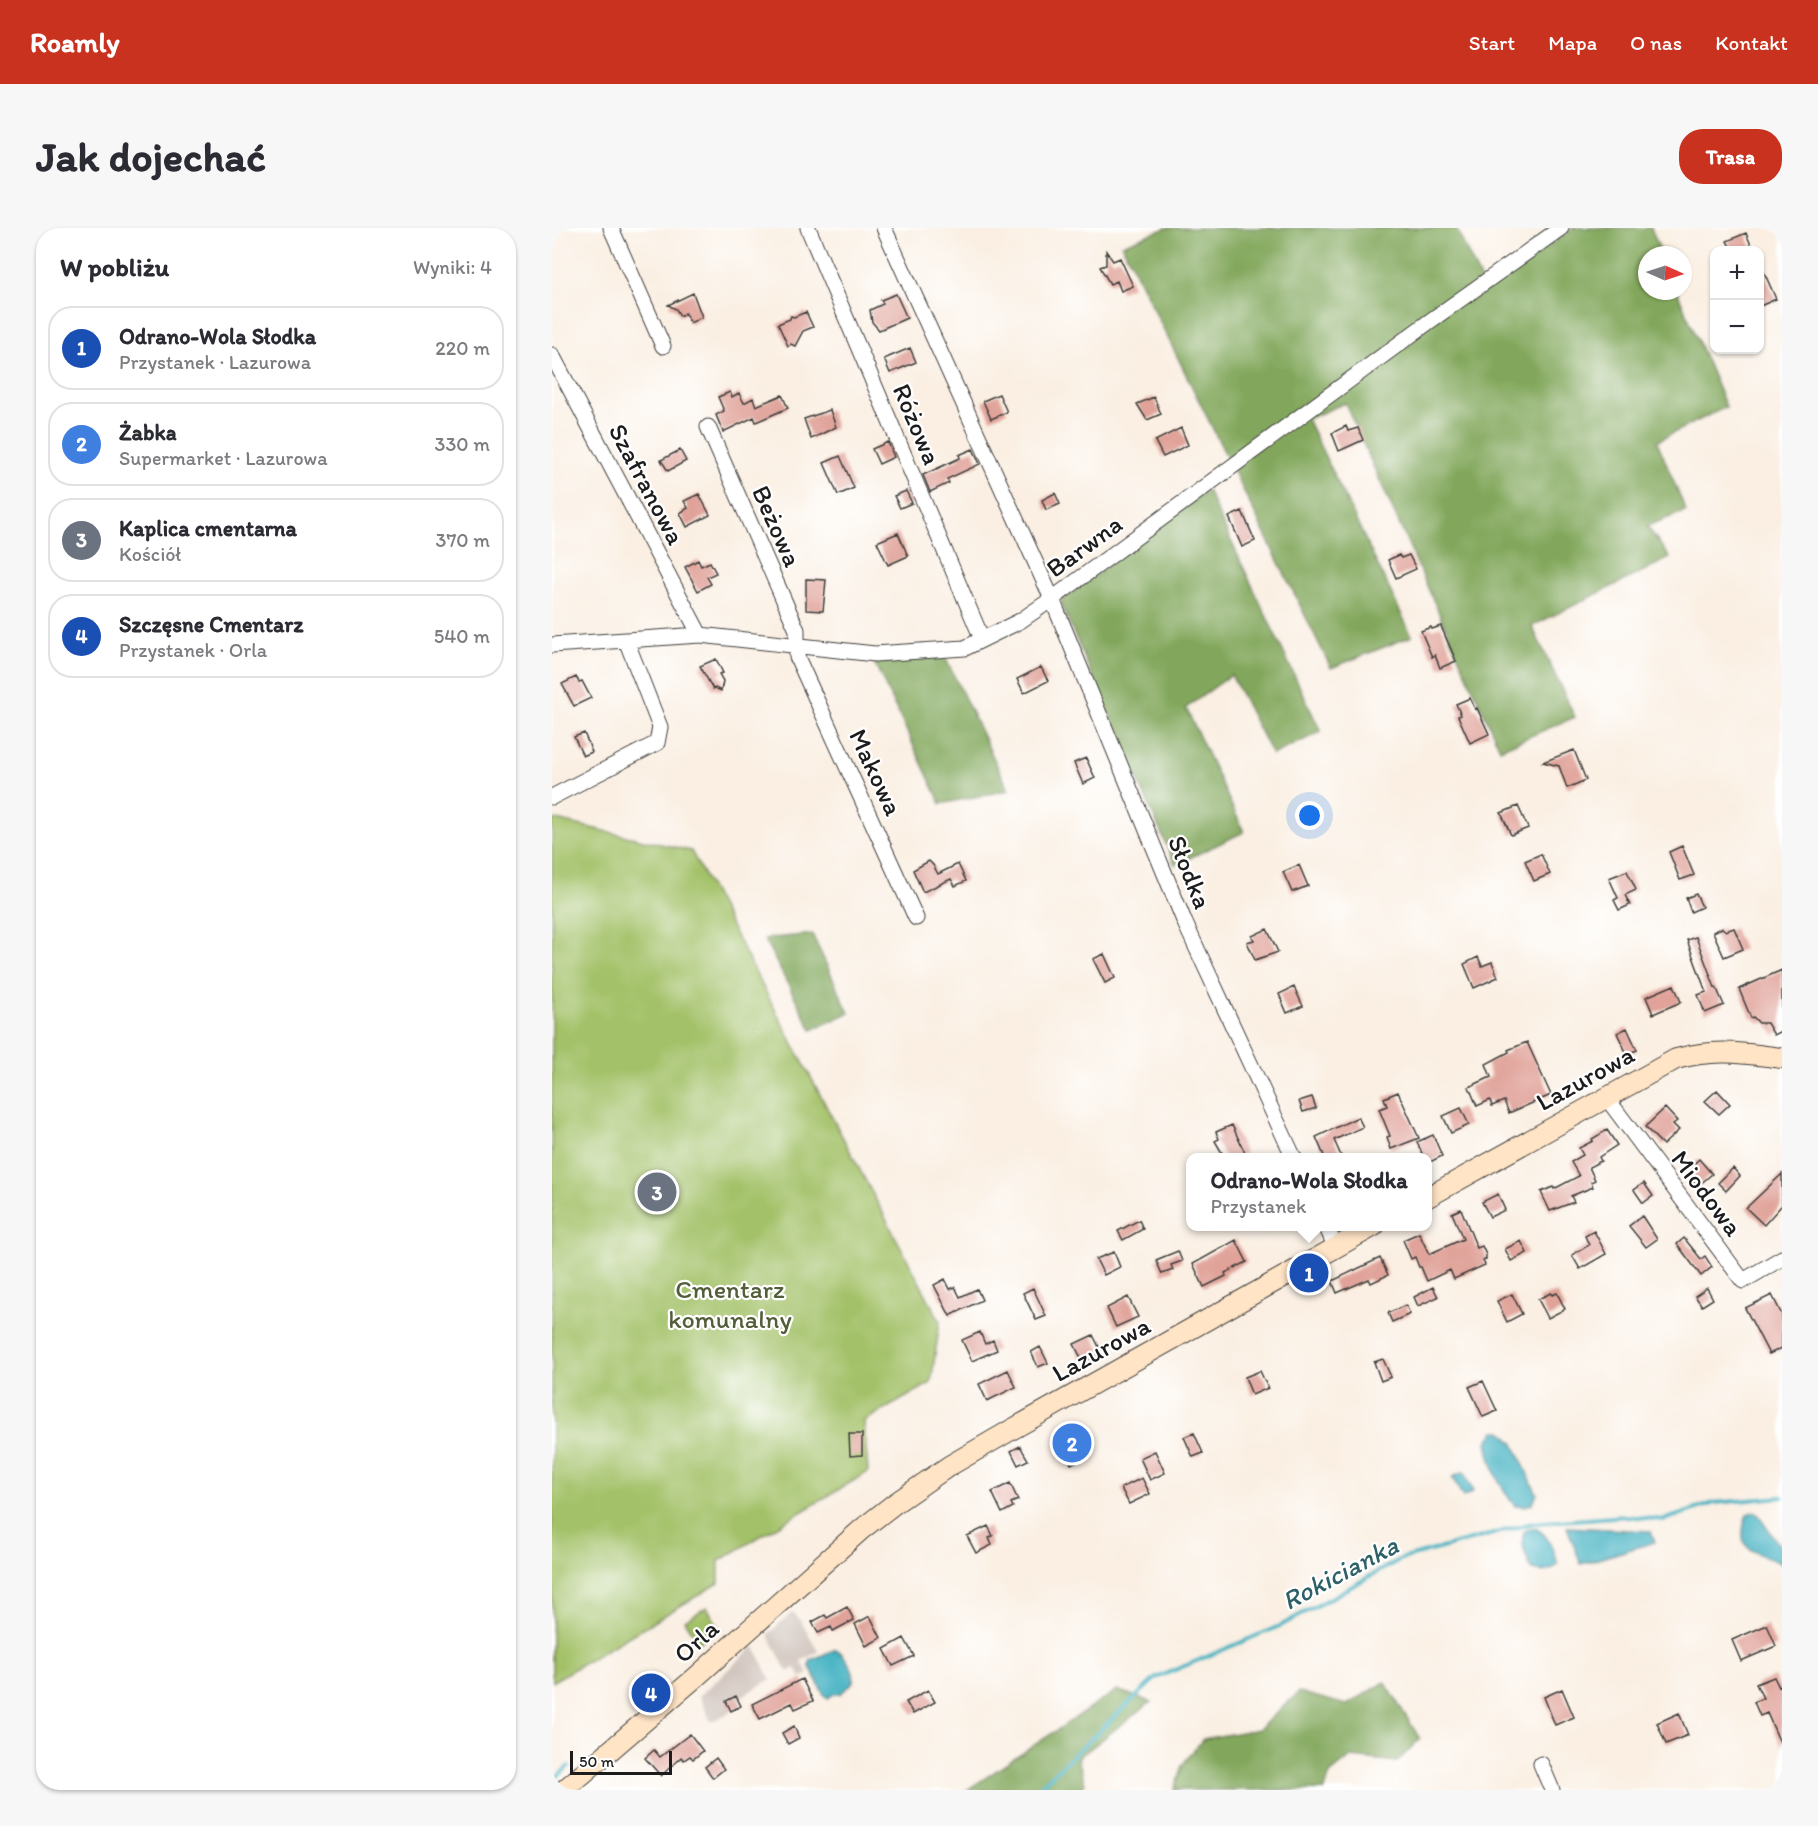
<!DOCTYPE html>
<html lang="pl">
<head>
<meta charset="utf-8">
<style>
	body { margin:0; font-family:Itim,sans-serif; background:#f7f7f7; color:#2b2b33 }
	.controls { position:absolute; right:18px; top:18px; display:grid; overflow:hidden; border-radius:12px; box-shadow:0 2px 4px #0004 }
	.controls button { width:54px; height:54px; display:grid; place-items:center; padding:0; border:0; border-bottom:2px solid #e1e1e2; background:#fff; color:#2b2b33; font:30px sans-serif }
	.compass { position:absolute; left:1086px; top:18px; width:54px; height:54px; border-radius:50%; background:#fff; box-shadow:0 2px 4px #0004; rotate:93deg }
	.scale { position:absolute; left:18px; bottom:15px; width:102px; box-sizing:border-box; padding-left:6px; border:3px solid #1c1c1c; border-top:0; font-size:16px; line-height:21px; white-space:nowrap; color:#1c1c1c; -webkit-text-stroke:4px #fff; paint-order:stroke }
	.you { position:absolute; left:758px; top:588px; width:21px; height:21px; margin:-15px; border:4px solid #fff; border-radius:50%; background:#1a73e8; box-shadow:0 0 0 9px #1a73e833 }
	.badge { display:grid; place-items:center; width:39px; height:39px; border-radius:50%; background:#c8321e; color:#fff; font-size:20px; font-weight:700 }
	.pin { position:absolute; translate:-50% -50%; border:3px solid #fff; box-shadow:0 2px 6px #0006 }
	.popup { position:absolute; left:634px; top:925px; width:246px; height:78px; box-sizing:border-box; display:grid; place-content:center; border-radius:12px; background:#fff; filter:drop-shadow(0 2px 4px #0005); font-size:20px; white-space:nowrap; color:#7c7c81 }
	.popup b { font-size:22px; color:#2b2b33 }
	.popup::after { content:''; position:absolute; left:50%; top:100%; margin-left:-12px; border:12px solid transparent; border-top-color:#fff }
	.list { margin:0; padding:0; list-style:none }
	h2 { display:flex; justify-content:space-between; align-items:center; height:78px; margin:0; padding:0 24px; font-size:26px }
	h2 small { font-size:20px; font-weight:400; color:#7c7c81 }
	.list li { display:grid; grid-template-columns:39px 1fr auto; gap:18px; align-items:center; box-sizing:border-box; height:84px; margin:0 12px 12px; padding:0 12px; border:2px solid #e1e1e2; border-radius:24px }
	.list b { display:block; font-size:22px; white-space:nowrap }
	.list p { margin:0; font-size:20px; white-space:nowrap; color:#7c7c81 }
	.list em { font-size:20px; font-style:normal; color:#7c7c81 }
	.map { position:relative; flex:none; width:1230px; height:1562px; overflow:hidden; border-radius:24px }
	header { display:flex; align-items:center; gap:36px; box-sizing:border-box; height:84px; padding:0 30px; background:#c8321e; color:#fff }
	header strong { font-size:28px }
	nav { display:flex; gap:33px; margin-inline-start:auto; font-size:21px }
	.intro { display:flex; align-items:center; justify-content:space-between; box-sizing:border-box; height:144px; padding:0 36px }
	h1 { margin:0; font-size:42px }
	.button { padding:15px 27px; border-radius:24px; background:#c8321e; color:#fff; font-size:21px; font-weight:700 }
	main { display:flex; gap:36px; padding:0 36px }
	aside { flex:1; background:#fff; border-radius:24px; box-shadow:0 2px 4px #0004 }
	.map>svg:first-child { display:block }
</style>
</head>
<body>
<header>
<strong>Roamly</strong>
<nav><a>Start</a><a>Mapa</a><a>O nas</a><a>Kontakt</a></nav>
</header>
<div class="intro"><h1>Jak dojechać</h1><a class="button">Trasa</a></div>
<main>
<aside>
<h2>W pobliżu<small>Wyniki: 4</small></h2>
<ul class="list">
<li><span class="badge" style="background:#1a4fb4">1</span><div><b>Odrano-Wola Słodka</b><p>Przystanek · Lazurowa</p></div><em>220 m</em></li>
<li><span class="badge" style="background:#3f7fe0">2</span><div><b>Żabka</b><p>Supermarket · Lazurowa</p></div><em>330 m</em></li>
<li><span class="badge" style="background:#6b7280">3</span><div><b>Kaplica cmentarna</b><p>Kościół</p></div><em>370 m</em></li>
<li><span class="badge" style="background:#1a4fb4">4</span><div><b>Szczęsne Cmentarz</b><p>Przystanek · Orla</p></div><em>540 m</em></li>
</ul>
</aside>
<div class="map">
<svg width="1230" height="1562" viewBox="0 0 1230 1562">
	<rect width="100%" height="100%" fill="#fff"/>
	<filter id="ink" filterUnits="userSpaceOnUse"><feTurbulence type="fractalNoise" baseFrequency=".0167" numOctaves="2"/><feDisplacementMap in="SourceGraphic" scale="12" xChannelSelector="R" yChannelSelector="G"/><feConvolveMatrix kernelMatrix="1 2 1 2 8 2 1 2 1" color-interpolation-filters="sRGB"/></filter>
	<filter id="wash" filterUnits="userSpaceOnUse"><feTurbulence type="fractalNoise" baseFrequency=".008" numOctaves="4" result="noise"/><feDisplacementMap in="SourceGraphic" scale="24" xChannelSelector="R" yChannelSelector="G"/><feGaussianBlur stdDeviation="1.35" result="paint"/><feColorMatrix in="noise" values="0 0 0 0 0 0 0 0 0 0 0 0 0 0 0 0 0 1.4 0 .05"/><feComposite in="paint" operator="in"/></filter>
	<g filter="url(#wash)">
		<rect width="100%" height="100%" fill="#faefe2"/>
		<path fill="#cec1b9" d="M241 1384 250 1394 266 1424 249 1433 257 1446 249 1450 244 1440 235 1444 216 1406Z
			M202 1418 219 1451 187 1470 190 1478 159 1494 147 1468Z"/>
		<path fill="#a3c168" stroke="#606e42" stroke-width="1.5" d="M0 591 139 623 388 1093 379 1155 312 1193 316 1244 167 1333V1355L0 1454Z
			M155 1379 166 1398 147 1415 133 1392Z"/>
		<path fill="#82a75c" stroke="#4f623c" stroke-width="1.5" d="M614 0H904L934 63 1021 0H1099L1110 27H1095V63H1125L1174 179 1105 213 1134 283 1095 298 1118 330 980 398 1023 489 948 521 793 175 755 191 860 408 779 440 570 17Z
			M655 262 769 504 720 527 679 447 634 480 692 604 623 637 508 374Z
			M393 429 457 562 389 576 322 434Z
			M260 706 297 785 260 802 212 711Z
			M833 1454 868 1511 845 1534 799 1529 778 1546 773 1562H622L630 1537 651 1511 707 1501 747 1464 795 1477Z
			M565 1462 599 1474 526 1530 533 1556 526 1562H415Z"/>
		<path fill="#45b2c2" stroke="#30676f" stroke-width="1.5" d="M943 1203H950L962 1216 985 1266 980 1276 973 1278H963C947 1258 939 1240 935 1214Z
			M912 1244 921 1264 911 1269 900 1249Z
			M1203 1283C1214 1294 1219 1308 1230 1320V1336C1199 1321 1182 1324 1195 1286Z
			M1015 1299 1099 1303 1103 1314 1029 1336Z
			M983 1300C997 1307 1002 1322 1006 1337 996 1345 990 1345 979 1341 974 1328 968 1316 972 1303Z
			M284 1421C292 1426 306 1446 300 1455 297 1459 292 1462 288 1466H282L276 1470 272 1467 257 1437 259 1432Z"/>
		<g fill="none" stroke-linecap="round" stroke-linejoin="round">
			<path stroke="#45b2c2" stroke-width="4" d="M0 1553 17 1538
				M484 1562 604 1450 730 1397 849 1331 981 1295 1074 1288 1112 1292 1162 1275 1230 1269"/>
		</g>
		<g id="blocks">
			<path fill="#e0a299" d="M1194 5 1201 22H1180L1175 13Z
				M554 23 561 33 568 30 581 58 569 63 565 53 558 56 548 39 554 37Z
				M1208 35 1224 71 1208 78Z
				M141 65 150 89 138 95 133 85 128 88 124 81 116 77Z
				M344 66 355 90 327 102 320 94 318 82 331 76 329 72Z
				M254 84 261 99 251 103 243 118 239 116 236 118 226 96 238 91 239 88 242 89Z
				M358 120 364 134 338 145 332 131Z
				M178 164 180 169 187 165 192 175 201 170 204 178 230 167 236 180 204 194 202 189 171 204 164 187 172 183 166 169Z
				M447 166 455 184 439 191 431 173Z
				M602 169 609 186 595 192 585 176Z
				M278 182 284 199 259 211 252 191Z
				M794 198 796 203 806 200 811 212 787 223 780 205Z
				M629 200 636 217 611 229 603 213Z
				M336 214 342 229 327 236 320 221Z
				M421 221 428 236 395 251 397 255 378 264 371 247 408 230 407 227Z
				M128 222 134 233 116 243 109 232Z
				M288 228 302 260 286 267 272 235Z
				M354 263 360 275 348 280 342 268Z
				M503 265 508 276 494 282 490 272Z
				M147 266 158 287 135 299 128 285 136 280 132 273Z
				M690 283 703 313 690 319 677 289Z
				M346 305 356 328 336 337 325 314Z
				M847 327 849 330 857 327 864 341 844 350 836 332Z
				M146 332 149 338 158 334 164 345 155 349 159 356 146 363 133 339Z
				M254 351 274 352 271 383 254 382Z
				M889 398 904 433 888 440 883 427 880 429 869 403 879 399 880 401Z
				M164 431 171 445 167 446 171 453 169 463 163 460 161 461 148 438Z
				M489 439 496 453 472 465 465 451Z
				M24 449 27 454 30 453 39 470 22 478 10 456Z
				M918 470 923 481 925 480 937 506 918 515 906 488 909 487 904 476Z
				M32 505 40 524 31 528 22 509Z
				M1022 522 1034 552 1015 560 1007 538 991 534Z
				M534 530 543 550 531 556 522 535Z
				M966 578 976 600 959 607 949 585Z
				M1130 618 1142 647 1128 652 1117 624Z
				M989 626 998 646 982 653 973 633Z
				M377 633 381 637 386 646 406 636 414 653 403 658 399 651 371 664 361 642Z
				M747 637 756 658 740 664 731 644Z
				M1075 643 1084 662 1073 667 1078 677 1067 682 1062 672 1066 670 1057 650Z
				M1144 666 1150 679 1139 684 1134 670Z
				M1170 700 1174 703 1182 700 1191 721 1172 729 1161 704Z
				M715 701 726 724 703 732 695 714 702 712 700 708Z
				M1144 709 1163 760 1164 759 1172 777 1153 785 1146 767 1154 764 1135 712Z
				M552 726 563 750 553 755 541 731Z
				M926 729 930 738 940 734 946 749 922 760 912 736Z
				M1230 742V803L1222 807 1215 795H1207L1201 789 1199 790 1187 761Z
				M1122 757 1129 774 1101 786 1094 769Z
				M742 759 751 778 735 785 727 766Z
				M1075 800 1085 822 1075 826 1065 805Z
				M975 814 999 867 957 885 952 873 940 878 938 872 925 878 917 859 939 849 934 836 957 824 956 822Z
				M1165 862 1178 876 1167 886 1153 873Z
				M846 864 867 910 839 921 835 909 838 908 827 881 835 878 832 870Z
				M760 869 764 880 751 884 747 873Z
				M909 880 917 897 899 905 891 888Z
				M1113 880 1125 893 1121 896 1127 902 1111 917 1093 899Z
				M806 889 811 899 782 912 790 930H773L764 909Z
				M680 897 693 925 684 930H673L663 913 667 911 664 904Z
				M1055 902 1065 917 1047 929 1049 933 1037 939 1043 952 1039 954 1041 959 1019 968 1022 974 998 983 989 964 1001 959 1002 961 1027 948 1019 934 1031 927 1027 920 1041 913 1040 911Z
				M881 907 890 928 876 935V930H872L865 914Z
				M1147 931 1160 946 1146 958 1133 944Z
				M1181 940 1188 948 1174 963 1166 955Z
				M1230 946V977L1212 997 1194 980Z
				M1092 955 1101 968 1091 975 1082 962Z
				M946 966 953 982 938 989 930 974Z
				M909 981 925 1020 930 1018 934 1027V1031L931 1033 933 1037 902 1051 898 1042 875 1053 869 1039H867L863 1029 859 1031 851 1012 867 1005 877 1026 911 1011 900 985Z
				M1090 988 1105 1011 1094 1019 1077 998Z
				M587 992 591 1001 571 1012 566 1003Z
				M1042 1003 1054 1026 1028 1041 1020 1027 1037 1017 1033 1008Z
				M1132 1010 1149 1031 1153 1028 1160 1039 1149 1048 1125 1016Z
				M684 1012 695 1034 673 1045 674 1048 652 1059 641 1036Z
				M969 1013 975 1025 959 1033 953 1021Z
				M626 1023 630 1033 619 1037 621 1042 610 1046 604 1032Z
				M562 1024 568 1039 552 1047 544 1031Z
				M828 1030 836 1047 819 1055 817 1051 785 1065 780 1053Z
				M393 1051 398 1061 403 1059 408 1069 425 1061 430 1072 398 1088 382 1057Z
				M881 1059 886 1069 866 1078 862 1069Z
				M481 1060 494 1088 484 1092 471 1065Z
				M1155 1060 1161 1071 1150 1078 1143 1068Z
				M999 1065 1000 1067 1005 1065 1013 1081 996 1090 986 1071Z
				M960 1066 970 1086 955 1094 945 1073Z
				M1220 1067 1230 1087V1120L1217 1126 1193 1080Z
				M576 1069 586 1089 564 1099 555 1080Z
				M854 1077 858 1086 840 1094 836 1085Z
				M428 1104 433 1116 441 1112 445 1122 420 1133 410 1112Z
				M541 1107 550 1125 531 1134 522 1116Z
				M488 1119 496 1135 486 1139 479 1124Z
				M831 1131 839 1149 829 1153 822 1134Z
				M456 1142 464 1159 435 1173 427 1156Z
				M708 1143 716 1160 700 1167 693 1149Z
				M931 1153 945 1183 931 1189 917 1159Z
				M531 1204 540 1226 519 1236 510 1214Z
				M642 1205 651 1225 641 1229 632 1209Z
				M297 1206H310V1227L298 1228Z
				M468 1218 476 1232 466 1237 459 1223Z
				M603 1223 613 1245 598 1252 588 1230Z
				M590 1250 598 1266 577 1276 569 1260Z
				M458 1255 466 1272 459 1275 461 1279 450 1285 440 1264Z
				M436 1298 441 1308 437 1310 440 1317 424 1325 415 1308Z
				M295 1379 302 1392 281 1403 279 1399 266 1405 260 1394 273 1387 275 1390Z
				M318 1388 329 1410 314 1418 303 1396Z
				M1215 1397 1224 1418 1189 1433 1180 1412Z
				M352 1410 362 1428 341 1438 332 1421Z
				M1222 1449 1227 1459 1230 1458V1519L1215 1485 1208 1488 1202 1474 1211 1470 1204 1456Z
				M250 1451 261 1473 243 1481 240 1475 208 1491 200 1476Z
				M1010 1461 1022 1489 1003 1497 992 1469Z
				M376 1462 383 1474 361 1486 354 1474Z
				M184 1468 189 1478 179 1483 174 1473Z
				M1127 1485 1136 1507 1114 1516 1105 1495Z
				M242 1498 247 1510 236 1516 230 1505Z
				M138 1506 151 1523 141 1531 138 1528 132 1532 129 1529 109 1548 93 1530 102 1522 108 1529Z
				M164 1530 172 1541 161 1550 153 1539Z"/>
		</g>
	</g>
	<g filter="url(#ink)">
		<use href="#blocks" fill-opacity="0" stroke="#3d3c3a" stroke-width="1.5"/>
		<g fill="none" stroke-linecap="round" stroke-linejoin="round">
			<defs>
				<path id="street" d="M59 0 111 118
					M256 0 430 411
					M332 0 500 371 633 695 742 930
					M0 127 148 407
					M156 199 245 402V429L364 690
					M0 417 148 407 323 426 413 420 468 393 500 371 878 93 1009 0
					M0 569 105 515 108 499 74 412
					M1054 869 1191 1053 1230 1030
					M774 998 784 1020
					M989 1536 1000 1562"/>
				<path id="secondary" d="M876 969 1124 831C1163 820 1191 825 1230 830
					M12 1562 144 1449 310 1301 342 1276 397 1238 459 1202 822 998"/>
			</defs>
			<use href="#street" stroke="#3d3c3a" stroke-width="17"/>
			<use href="#secondary" stroke="#3d3c3a" stroke-width="22"/>
			<use href="#street" stroke="#fff" stroke-width="15"/>
			<use href="#secondary" stroke="#ffe4c6" stroke-width="20"/>
		</g>
	</g>
	<g text-anchor="middle" stroke-width="4.5" stroke-linejoin="round" paint-order="stroke">
		<g font-size="26" fill="#1c1c1c" stroke="#fff">
			<text transform="translate(365 196) rotate(67)" y="9">Różowa</text>
			<text transform="translate(95 256) rotate(62)" y="9">Szafranowa</text>
			<text transform="translate(225 298) rotate(66)" y="9">Beżowa</text>
			<text transform="translate(532 318) rotate(-36)" y="9">Barwna</text>
			<text transform="translate(324 544) rotate(65)" y="9">Makowa</text>
			<text transform="translate(638 644) rotate(68)" y="9">Słodka</text>
			<text transform="translate(1033 850) rotate(-29)" y="9">Lazurowa</text>
			<text transform="translate(1155 965) rotate(53)" y="9">Miodowa</text>
			<text transform="translate(549 1121) rotate(-29)" y="9">Lazurowa</text>
			<text transform="translate(144 1413) rotate(-42)" y="9">Orla</text>
		</g>
		<g font-size="26" fill="#525e3a" stroke="#fff">
			<text x="178" y="1070">Cmentarz<tspan x="178" dy="30">komunalny</tspan></text>
		</g>
		<g font-size="27" font-style="italic" fill="#2e6067" stroke="#fff">
			<text transform="translate(788 1345) rotate(-28)" y="9">Rokicianka</text>
		</g>
	</g>
</svg>
<div class="controls">
<button>+</button>
<button>−</button>
</div>
<svg class="compass" viewBox="-18 -18 36 36"><path d="M0-13l5 13h-10z" fill="#e53935"/><path d="M0 13l5-13h-10z" fill="#7c7c81"/></svg>
<div class="scale">50 m</div>
<div class="you"></div>
<div class="pin badge" style="left:757px;top:1045px;background:#1a4fb4">1</div>
<div class="popup"><b>Odrano-Wola Słodka</b>Przystanek</div>
<div class="pin badge" style="left:520px;top:1215px;background:#3f7fe0">2</div>
<div class="pin badge" style="left:105px;top:964px;background:#6b7280">3</div>
<div class="pin badge" style="left:99px;top:1465px;background:#1a4fb4">4</div>
</div>
</main>
</body>
</html>
